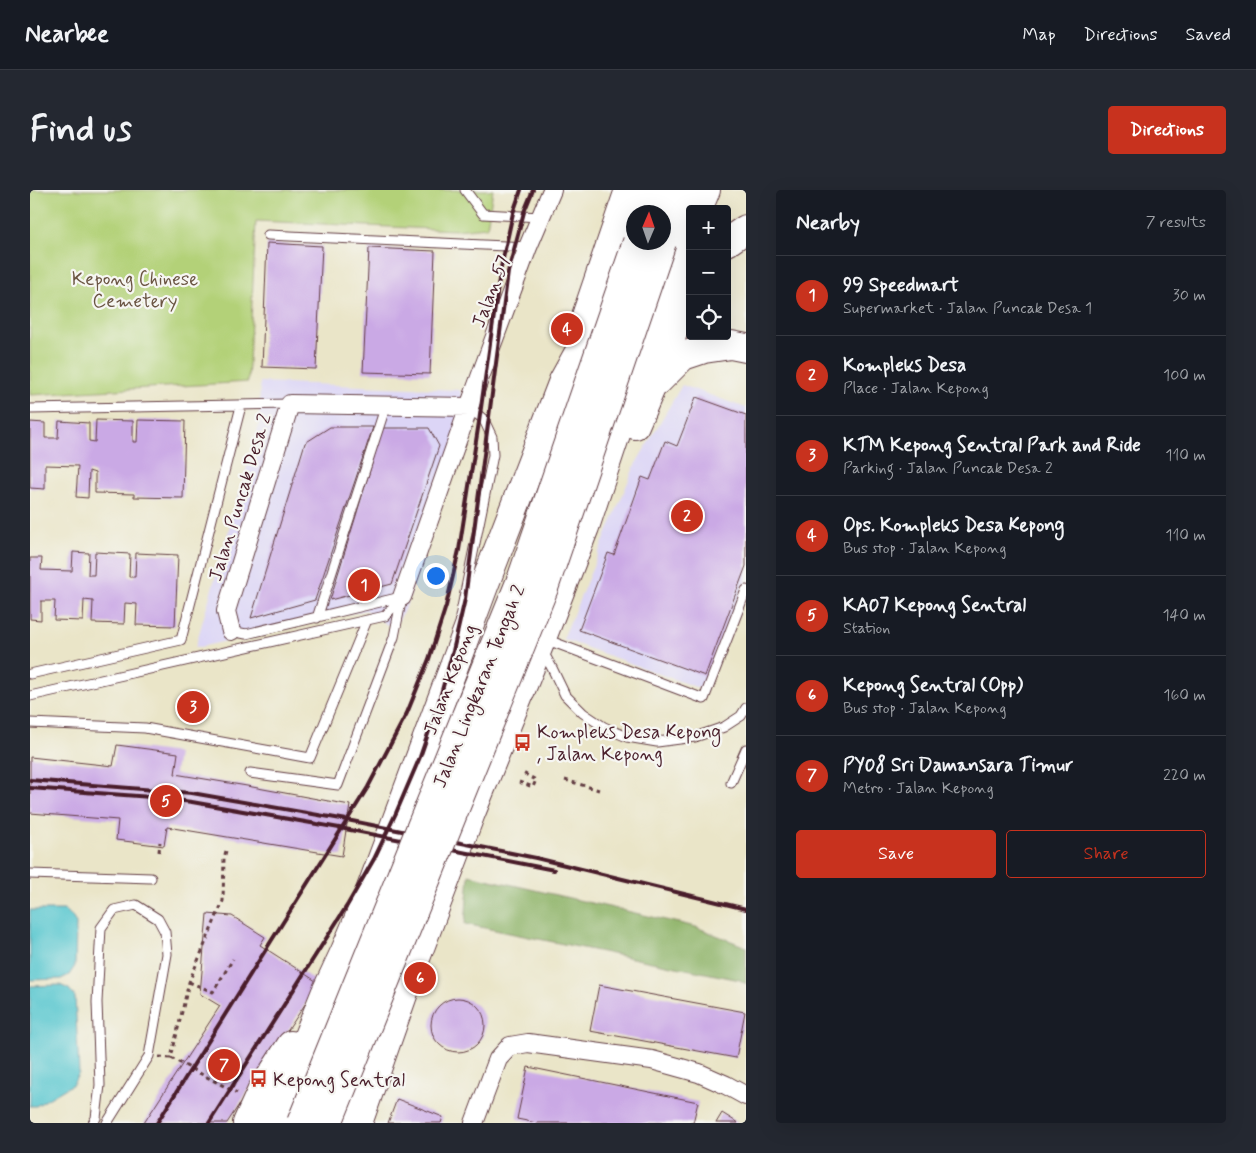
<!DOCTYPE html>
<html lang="en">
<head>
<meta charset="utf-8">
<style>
	body { margin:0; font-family:Mynerve,sans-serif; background:#242831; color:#f1f3f6 }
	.controls { position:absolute; right:15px; top:15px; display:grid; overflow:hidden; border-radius:5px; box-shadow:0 5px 20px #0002 }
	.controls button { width:45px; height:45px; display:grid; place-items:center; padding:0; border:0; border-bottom:1px solid #363941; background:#171b24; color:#f1f3f6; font:25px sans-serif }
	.compass { position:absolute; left:596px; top:15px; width:45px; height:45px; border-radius:50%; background:#171b24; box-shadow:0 5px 20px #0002; rotate:2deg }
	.you { position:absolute; left:405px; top:385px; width:18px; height:18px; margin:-12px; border:4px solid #fff; border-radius:50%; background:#1a73e8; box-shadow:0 0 0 8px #1a73e833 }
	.badge { display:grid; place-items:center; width:32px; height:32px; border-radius:50%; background:#c8321e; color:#fff; font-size:16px; font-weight:700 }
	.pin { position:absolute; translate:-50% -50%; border:2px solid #fff; box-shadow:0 1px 5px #0006 }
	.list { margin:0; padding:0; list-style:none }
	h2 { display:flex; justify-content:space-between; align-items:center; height:65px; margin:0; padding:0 20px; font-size:21px }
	h2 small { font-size:16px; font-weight:400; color:#9ea1a6 }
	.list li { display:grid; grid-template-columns:32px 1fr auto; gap:15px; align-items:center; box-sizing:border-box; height:80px; padding:0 20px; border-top:1px solid #363941 }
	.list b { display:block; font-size:19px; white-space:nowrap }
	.list p { margin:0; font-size:16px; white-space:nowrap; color:#9ea1a6 }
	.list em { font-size:16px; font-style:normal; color:#9ea1a6 }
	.actions { display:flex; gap:10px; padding:15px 20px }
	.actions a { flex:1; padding:11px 0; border:1px solid #c8321e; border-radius:5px; text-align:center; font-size:18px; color:#c8321e }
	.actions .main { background:#c8321e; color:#fff }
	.icon { flex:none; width:28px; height:28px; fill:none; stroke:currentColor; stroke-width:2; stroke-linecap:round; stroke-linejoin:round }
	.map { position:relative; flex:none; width:716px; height:933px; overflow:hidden; border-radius:5px }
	header { display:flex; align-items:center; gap:30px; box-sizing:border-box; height:70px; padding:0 25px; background:#171b24; border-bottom:1px solid #363941 }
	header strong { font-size:24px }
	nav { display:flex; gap:28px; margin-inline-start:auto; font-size:18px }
	.intro { display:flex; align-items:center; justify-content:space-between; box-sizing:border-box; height:120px; padding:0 30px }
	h1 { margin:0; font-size:35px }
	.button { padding:12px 22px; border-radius:5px; background:#c8321e; color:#fff; font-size:18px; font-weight:700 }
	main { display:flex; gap:30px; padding:0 30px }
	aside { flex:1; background:#171b24; border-radius:5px; box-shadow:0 5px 20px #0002 }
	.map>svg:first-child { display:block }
</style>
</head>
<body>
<header>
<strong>Nearbee</strong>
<nav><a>Map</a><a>Directions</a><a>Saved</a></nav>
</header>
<div class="intro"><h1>Find us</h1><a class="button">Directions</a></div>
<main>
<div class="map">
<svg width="716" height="933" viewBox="0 0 716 933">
	<rect width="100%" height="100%" fill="#f6f6f2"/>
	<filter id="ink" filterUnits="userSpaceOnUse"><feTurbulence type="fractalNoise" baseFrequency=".02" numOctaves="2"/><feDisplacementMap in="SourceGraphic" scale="10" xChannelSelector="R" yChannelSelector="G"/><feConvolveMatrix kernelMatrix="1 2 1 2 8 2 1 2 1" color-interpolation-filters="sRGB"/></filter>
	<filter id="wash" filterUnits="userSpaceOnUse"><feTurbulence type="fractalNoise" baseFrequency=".0096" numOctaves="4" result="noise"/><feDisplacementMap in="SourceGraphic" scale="20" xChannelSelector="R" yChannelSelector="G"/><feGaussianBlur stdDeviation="1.12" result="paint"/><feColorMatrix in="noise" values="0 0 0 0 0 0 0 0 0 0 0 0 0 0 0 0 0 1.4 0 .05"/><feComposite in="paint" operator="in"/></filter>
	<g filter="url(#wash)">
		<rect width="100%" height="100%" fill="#eae5c8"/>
		<path fill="#dcd5f6" d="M230 192 430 200 439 229 377 414 369 430 357 435 336 420 165 458 229 235Z
			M652 195 716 218V390L674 500 533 449 605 275Z"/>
		<path fill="#b3d178" stroke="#7e7852" d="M0 0H463L457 37 426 40 226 31 218 192 0 205Z"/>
		<path fill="#8eb368" stroke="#6c694a" d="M439 685 666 737 716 757V794L710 790 435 734Z"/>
		<path fill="#5ac7cf" stroke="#52737d" d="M0 720H34L42 726 46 734 45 776 39 785 31 789 0 790Z
			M30 795 39 799 45 807 49 883 43 894 6 916H0V796Z"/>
		<g id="blocks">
			<path fill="#caa9e5" d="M237 53 292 56 286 179 232 177Z
				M339 58 405 61 400 184 333 182Z
				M666 207 716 225V376L675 486 549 440 578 363 584 365 612 287 620 290 635 251 647 256Z
				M66 230 103 231V252H107L108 230 155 231 153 308 104 307V304L65 303V283L59 281 58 308 46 307 48 276 15 275V299L0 298V232L15 233V248H28L29 231 59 233V251L65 252Z
				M300 237H343L285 410 221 428 275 253Z
				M353 238H399L409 256 362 394 300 410Z
				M43 362 59 363 58 385H64L65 362 100 364 99 387H105L106 363 148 365 145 436 106 435 107 414 95 413 94 434 62 433 63 411 54 410 53 431 24 430 25 411H11V430L0 429V368H12L11 380 42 381Z
				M87 555 148 563 145 584 217 596 320 615 312 666 137 637 134 656 86 650 88 630 0 623V567L83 576Z
				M177 724 202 726 235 747 230 755 289 793 197 933H114L190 816 170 804Z
				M569 795 715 822 706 868 560 841Z
				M401 835a27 27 0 1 1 54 0a27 27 0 1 1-54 0Z
				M498 877 668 912 663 933H507L487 929Z
				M367 909 413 927 411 933H358Z
				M692 923 708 933H686Z"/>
		</g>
	</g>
	<g filter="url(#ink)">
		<use href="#blocks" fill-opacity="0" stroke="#623d43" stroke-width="1"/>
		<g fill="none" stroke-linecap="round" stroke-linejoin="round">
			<defs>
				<path id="lane" d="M435 0 453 24 511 27
					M238 45 498 57
					M0 219 260 214
					M430 427 463 265 462 247 454 230 439 217
					M287 428 356 215
					M201 441 216 444 371 407
					M515 449 674 509 716 400
					M512 460 522 478 535 505 553 523 574 537 597 547 627 552 665 547 694 537 711 526 716 518
					M0 484 151 450 211 216
					M0 506 355 426 372 407
					M0 533 115 538 280 568 337 430
					M220 583 308 595 364 447 372 407
					M701 593 716 559
					M0 684 121 688
					M63 933 66 928 70 895 67 812 71 738 84 720 106 715 128 729 135 742 137 764 119 866 77 933"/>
				<path id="street" d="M372 407 439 217 498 57 522 0
					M201 441 196 421 260 214 439 217
					M444 933 468 869 480 856 498 853 622 870 669 883 696 895 716 906"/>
				<path id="primary" d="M668 19 676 0
					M697 52 716 39
					M556 126 599 0
					M627 192 653 166 674 159 701 155 716 158
					M605 235 621 198 660 100
					M217 933 232 900 261 855
					M243 933 295 804 315 761 337 709 454 396 533 191 581 104
					M328 933 386 768 441 623 512 448 555 337 631 109 660 39"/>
				<path id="highway" d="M618 22 625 0
					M634 47 650 0"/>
			</defs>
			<use href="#lane" stroke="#623d43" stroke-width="11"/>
			<use href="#street" stroke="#623d43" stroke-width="20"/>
			<use href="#primary" stroke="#623d43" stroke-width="30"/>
			<use href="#highway" stroke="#623d43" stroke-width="30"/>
			<path stroke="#623d43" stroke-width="3" stroke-dasharray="4 4" stroke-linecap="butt" d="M535 590 569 600
				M489 592 503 597 506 590 493 583
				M196 661 194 668 193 711 159 792 141 868 207 903
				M129 662 130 652
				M159 792 183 802 203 769
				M129 867 141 868"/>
			<use href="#lane" stroke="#fff" stroke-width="9"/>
			<use href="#street" stroke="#fff" stroke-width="18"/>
			<use href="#primary" stroke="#fff" stroke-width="28"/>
			<use href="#highway" stroke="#fff" stroke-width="28"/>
			<path stroke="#4a1f2b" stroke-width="4" d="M0 590 162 603 317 630 506 668 716 719
				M0 598 121 607 162 612 315 639 524 680
				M127 933 338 597 377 523 399 469 416 416 429 360 449 232 470 82 483 23 491 0
				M179 933 318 714 344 669 366 623 390 567 407 518 423 461 435 409 478 82 494 22 503 0"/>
			<defs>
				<path id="highway-bridge" d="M271 933 491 390 607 52
					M298 933 514 398 632 52"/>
			</defs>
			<use href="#highway-bridge" stroke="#623d43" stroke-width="30" stroke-linecap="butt"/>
			<use href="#highway-bridge" stroke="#fff" stroke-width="28"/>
		</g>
	</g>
	<defs>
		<symbol id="bus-bare" viewBox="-9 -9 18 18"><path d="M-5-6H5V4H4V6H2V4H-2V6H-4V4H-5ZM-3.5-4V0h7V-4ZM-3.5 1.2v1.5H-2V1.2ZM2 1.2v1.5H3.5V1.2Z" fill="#c8321e" stroke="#f6f6f2" stroke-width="2.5" paint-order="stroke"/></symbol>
	</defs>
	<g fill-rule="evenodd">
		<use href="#bus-bare" x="480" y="540" width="25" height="25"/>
		<use href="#bus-bare" x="216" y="876" width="25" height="25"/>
	</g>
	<g text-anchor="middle" stroke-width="4.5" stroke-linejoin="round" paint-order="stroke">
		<g font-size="19" fill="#6a5442" stroke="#f6f6f2">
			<text x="105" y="95">Kepong Chinese<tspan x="105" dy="22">Cemetery</tspan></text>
		</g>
		<g font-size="19" fill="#4a1f2b" stroke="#f6f6f2">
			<text transform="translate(460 101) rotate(-69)" y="7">Jalan 57</text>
			<text transform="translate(209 307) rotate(-73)" y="7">Jalan Puncak Desa 2</text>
			<text transform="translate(419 489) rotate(-69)" y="7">Jalan Kepong</text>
			<text transform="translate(448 496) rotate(-68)" y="7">Jalan Lingkaran Tengah 2</text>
		</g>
		<g font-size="19" fill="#4a1f2b" stroke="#f6f6f2" text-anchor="start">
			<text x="507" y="548">Kompleks Desa Kepong<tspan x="507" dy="22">, Jalan Kepong</tspan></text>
			<text x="243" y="896">Kepong Sentral</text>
		</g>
	</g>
</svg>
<div class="controls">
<button>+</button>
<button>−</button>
<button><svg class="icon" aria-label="locate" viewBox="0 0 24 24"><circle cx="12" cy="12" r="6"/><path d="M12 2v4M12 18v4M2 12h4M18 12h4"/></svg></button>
</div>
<svg class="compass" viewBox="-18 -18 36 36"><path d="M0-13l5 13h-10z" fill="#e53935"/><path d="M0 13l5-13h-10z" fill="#9ea1a6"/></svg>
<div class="you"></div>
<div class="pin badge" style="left:334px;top:395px">1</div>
<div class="pin badge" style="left:657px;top:326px">2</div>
<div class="pin badge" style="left:163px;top:517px">3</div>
<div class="pin badge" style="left:537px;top:139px">4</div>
<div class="pin badge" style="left:136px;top:611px">5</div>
<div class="pin badge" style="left:390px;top:788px">6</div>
<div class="pin badge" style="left:194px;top:875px">7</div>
</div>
<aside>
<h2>Nearby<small>7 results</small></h2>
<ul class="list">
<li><span class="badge">1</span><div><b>99 Speedmart</b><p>Supermarket · Jalan Puncak Desa 1</p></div><em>30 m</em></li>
<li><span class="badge">2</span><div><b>Kompleks Desa</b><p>Place · Jalan Kepong</p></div><em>100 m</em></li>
<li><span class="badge">3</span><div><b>KTM Kepong Sentral Park and Ride</b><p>Parking · Jalan Puncak Desa 2</p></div><em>110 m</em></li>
<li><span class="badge">4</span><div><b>Ops. Kompleks Desa Kepong</b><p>Bus stop · Jalan Kepong</p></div><em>110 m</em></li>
<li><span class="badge">5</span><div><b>KA07 Kepong Sentral</b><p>Station</p></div><em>140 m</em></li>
<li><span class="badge">6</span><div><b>Kepong Sentral (Opp)</b><p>Bus stop · Jalan Kepong</p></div><em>160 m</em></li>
<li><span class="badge">7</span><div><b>PY08 Sri Damansara Timur</b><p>Metro · Jalan Kepong</p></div><em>220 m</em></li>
</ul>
<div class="actions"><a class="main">Save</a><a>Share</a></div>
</aside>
</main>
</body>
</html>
